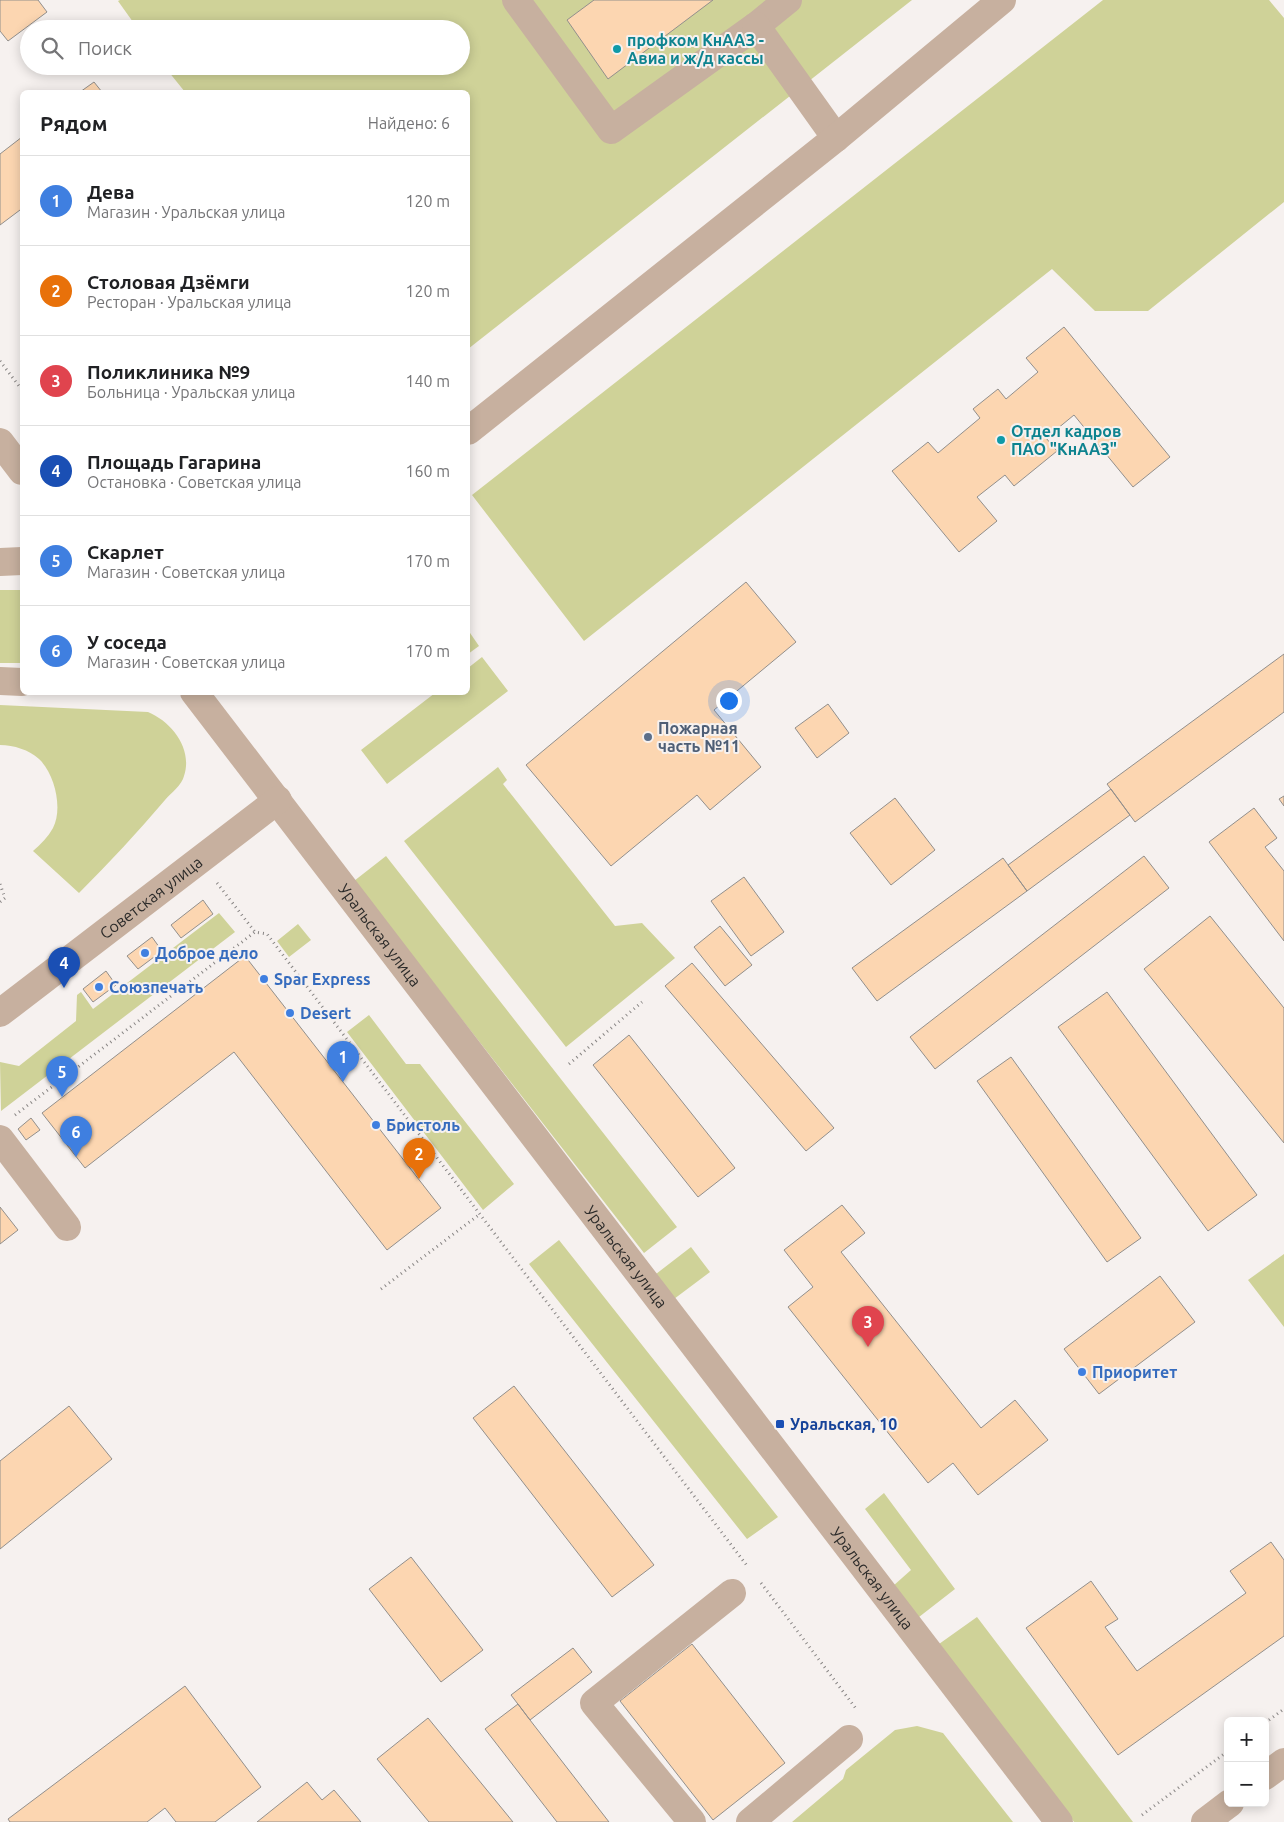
<!DOCTYPE html>
<html lang="ru">
<head>
<meta charset="utf-8">
<style>
	body { margin:0; font-family:Ubuntu,sans-serif; background:#f2f2f2; color:#202124 }
	.controls { position:absolute; right:15px; bottom:15px; display:grid; overflow:hidden; border-radius:8px; box-shadow:0 2px 12px #0003 }
	.controls button { width:45px; height:45px; display:grid; place-items:center; padding:0; border:0; border-bottom:1px solid #e0e0e0; background:#fff; color:#202124; font:25px sans-serif }
	.you { position:absolute; left:728px; top:700px; width:18px; height:18px; margin:-12px; border:4px solid #fff; border-radius:50%; background:#1a73e8; box-shadow:0 0 0 8px #1a73e833 }
	.badge { display:grid; place-items:center; width:32px; height:32px; border-radius:50%; background:#111827; color:#fff; font-size:16px; font-weight:700 }
	.pin { position:absolute; translate:-50% -41px; filter:drop-shadow(0 1px 2px #0008) }
	.pin::after { content:''; position:absolute; top:26px; width:18px; height:15px; background:inherit; clip-path:polygon(0 0,100% 0,50% 100%) }
	.list { margin:0; padding:0; list-style:none }
	h2 { display:flex; justify-content:space-between; align-items:center; height:65px; margin:0; padding:0 20px; font-size:21px }
	h2 small { font-size:16px; font-weight:400; color:#757577 }
	.list li { display:grid; grid-template-columns:32px 1fr auto; gap:15px; align-items:center; box-sizing:border-box; height:90px; padding:0 20px; border-top:1px solid #e0e0e0 }
	.list b { display:block; font-size:19px; white-space:nowrap }
	.list p { margin:0; font-size:16px; white-space:nowrap; color:#757577 }
	.list em { font-size:16px; font-style:normal; color:#757577 }
	.icon { flex:none; width:28px; height:28px; fill:none; stroke:currentColor; stroke-width:2; stroke-linecap:round; stroke-linejoin:round }
	.map { position:relative; flex:none; width:1284px; height:1822px; overflow:hidden }
	.search { position:absolute; background:#fff; box-shadow:0 2px 12px #0003; left:20px; top:20px; width:450px; height:55px; display:flex; align-items:center; gap:12px; box-sizing:border-box; padding:0 18px; border-radius:28px; color:#757577; font-size:19px }
	.panel { position:absolute; background:#fff; box-shadow:0 2px 12px #0003; left:20px; top:90px; width:450px; height:605px; border-radius:8px }
	.map>svg:first-child { display:block }
</style>
</head>
<body>
<div class="map">
<svg width="1284" height="1822" viewBox="0 0 1284 1822">
	<rect width="100%" height="100%" fill="#f6f1ef"/>
	<path fill="#cfd298" d="M120 0H912L468 349V92H185L164 66H461V29H138L118 1Z
		M1103 0H1269L1284 18V202L1148 311H1095L1052 269 584 641 472 495Z
		M0 590H22V663H0Z
		M468 630 479 646 468 654Z
		M482 657 508 691 387 784 361 750 435 693 468 692V668Z
		M0 705 148 712C172 722 193 749 184 776 182 785 171 793 165 800 138 832 109 863 79 893L33 851C41 844 48 837 53 828 63 809 55 774 39 759 29 750 14 745 0 745Z
		M498 767 507 780 503 784 615 926 642 923 675 958 566 1047 404 841Z
		M386 856 677 1227 644 1253 354 881Z
		M219 913 235 932 1 1111 0 1062 19 1066 76 1021 77 995 81 992 93 1009Z
		M298 924 311 940 289 957 277 941Z
		M369 1015 406 1064H420L514 1184 483 1210 347 1032Z
		M559 1240 778 1517 747 1539 529 1264Z
		M691 1247 710 1272 674 1299 656 1274Z
		M1284 1254V1327L1248 1280Z
		M884 1493 955 1589 919 1617 893 1586 911 1570 865 1509Z
		M977 1617 1133 1822H1074L939 1644Z
		M917 1726 943 1733 1013 1822H792L843 1779 846 1770 895 1730Z"/>
	<path fill="#fcd6b1" stroke="#928f8c" d="M0 0H38L47 12 8 41 0 31Z
		M594 0H713L608 79 567 20Z
		M94 82 102 92H80Z
		M22 137V213L20 210 0 225V154Z
		M1064 327 1170 457 1133 487 1074 415 1046 438 1057 451 1014 486 1005 475 977 497 997 521 959 552 892 471 928 442 938 453 980 418 973 409 998 389 1006 399 1038 372 1026 358Z
		M746 582 796 642 714 710 761 767 710 810 697 795 611 866 526 765Z
		M1284 654V712L1135 822 1107 784Z
		M828 704 849 733 817 758 795 728Z
		M1111 789 1130 815 1027 891 1008 865Z
		M1284 796V806L1279 799Z
		M895 798 935 850 891 885 850 833Z
		M1254 808 1277 838 1265 847 1284 871V941L1209 842Z
		M1144 856 1169 888 935 1069 910 1037Z
		M1003 858 1027 891 877 1001 852 968Z
		M744 877 784 932 751 956 711 901Z
		M203 900 213 914 181 938 171 925Z
		M1210 916 1284 1008V1143L1144 969Z
		M720 926 752 965 725 986 694 947Z
		M152 937 162 951 138 969 127 956Z
		M245 956 441 1208 387 1250 234 1052 85 1168 42 1113Z
		M692 963 834 1128 806 1151 665 986Z
		M106 971 116 985 93 1002 83 989Z
		M1107 992 1257 1195 1208 1231 1058 1027Z
		M629 1035 735 1168 698 1197 593 1065Z
		M1011 1057 1141 1238 1107 1262 977 1081Z
		M31 1118 40 1130 26 1140 18 1129Z
		M842 1205 865 1233 841 1252 981 1428 1015 1400 1048 1440 978 1495 953 1463 928 1483 788 1307 813 1287 784 1250Z
		M0 1207 18 1230 0 1244Z
		M1160 1276 1195 1322 1099 1394 1064 1349Z
		M514 1386 654 1565 612 1597 473 1418Z
		M69 1406 112 1459 0 1549V1461Z
		M1271 1542 1284 1560V1636L1118 1755 1026 1628 1091 1581 1118 1619 1105 1627 1137 1671 1246 1593 1230 1571Z
		M411 1557 483 1650 441 1682 369 1589Z
		M692 1644 785 1763 713 1820 620 1701Z
		M573 1648 592 1672 530 1720 511 1695Z
		M185 1686 261 1787 215 1822H176L165 1808 147 1822H10L8 1819Z
		M518 1704 530 1720 609 1822H557L485 1729Z
		M428 1718 513 1822H429L377 1759Z
		M307 1782 322 1800 334 1790 361 1822H257Z"/>
	<g fill="none" stroke-linecap="round" stroke-linejoin="round">
		<path stroke="#888584" stroke-width="3" stroke-dasharray="1 4" stroke-linecap="butt" d="M0 361 22 390
			M217 883 255 932 267 934 748 1567
			M0 884 5 898 0 902
			M569 1064 642 1002
			M15 1115 255 932
			M381 1289 480 1214
			M761 1583 857 1710
			M1265 1723 1284 1709
			M1142 1815 1228 1751"/>
		<g stroke="#c7b09f" stroke-width="28">
			<path d="M516 0 611 130 756 26 788 0"/>
			<path d="M756 26 836 138"/>
			<path d="M468 431 836 138 1002 0"/>
			<path d="M0 442 22 471"/>
			<path d="M0 562 22 561"/>
			<path d="M0 681 22 682"/>
			<path id="s1" d="M194 692 1059 1822"/>
			<path id="s2" d="M0 1013 278 800"/>
			<path d="M0 1139 67 1227"/>
			<path d="M1265 1776 1284 1762"/>
			<path d="M692 1822 594 1703 732 1593"/>
			<path d="M750 1822 849 1739"/>
			<path d="M1205 1822 1230 1803"/>
		</g>
	</g>
	<g fill="#0f9aa8" stroke="#f6f1ef" stroke-width="2">
		<circle cx="617" cy="49" r="5"/>
		<circle cx="1001" cy="440" r="5"/>
	</g>
	<circle fill="#5c6f8a" stroke="#f6f1ef" stroke-width="2" cx="648" cy="737" r="5"/>
	<g fill="#3f7fe0" stroke="#f6f1ef" stroke-width="2">
		<circle cx="145" cy="953" r="5"/>
		<circle cx="264" cy="979" r="5"/>
		<circle cx="99" cy="987" r="5"/>
		<circle cx="290" cy="1013" r="5"/>
		<circle cx="376" cy="1125" r="5"/>
		<circle cx="1082" cy="1372" r="5"/>
	</g>
	<rect fill="#1a4fb4" stroke="#f6f1ef" stroke-width="2" x="775" y="1419" width="10" height="10" rx="2.5"/>
	<g text-anchor="middle" stroke-width="4" stroke-linejoin="round" paint-order="stroke">
		<g font-size="16" font-weight="bold" fill="#0d838f" stroke="#f6f1ef" text-anchor="start">
			<text x="627" y="46">профком КнААЗ -<tspan x="627" dy="18">Авиа и ж/д кассы</tspan></text>
			<text x="1011" y="437">Отдел кадров<tspan x="1011" dy="18">ПАО "КнААЗ"</tspan></text>
		</g>
		<g font-size="16" font-weight="bold" fill="#4e5e75" stroke="#f6f1ef" text-anchor="start">
			<text x="658" y="734">Пожарная<tspan x="658" dy="18">часть №11</tspan></text>
		</g>
		<g font-size="16" fill="#2c2b2a" stroke="#f6f1ef">
			<text dy="6" stroke="none"><textPath href="#s2" startOffset="190">Советская улица</textPath></text>
			<text dy="6" stroke="none"><textPath href="#s1" startOffset="306">Уральская улица</textPath></text>
			<text dy="6" stroke="none"><textPath href="#s1" startOffset="711">Уральская улица</textPath></text>
			<text dy="6" stroke="none"><textPath href="#s1" startOffset="1116">Уральская улица</textPath></text>
		</g>
		<g font-size="16" font-weight="bold" fill="#366cbe" stroke="#f6f1ef" text-anchor="start">
			<text x="155" y="959">Доброе дело</text>
			<text x="274" y="985">Spar Express</text>
			<text x="109" y="993">Союзпечать</text>
			<text x="300" y="1019">Desert</text>
			<text x="386" y="1131">Бристоль</text>
			<text x="1092" y="1378">Приоритет</text>
		</g>
		<g font-size="16" font-weight="bold" fill="#164399" stroke="#f6f1ef" text-anchor="start">
			<text x="790" y="1430">Уральская, 10</text>
		</g>
	</g>
</svg>
<div class="controls">
<button>+</button>
<button>−</button>
</div>
<div class="you"></div>
<div class="pin badge" style="left:343px;top:1082px;background:#3f7fe0">1</div>
<div class="pin badge" style="left:419px;top:1179px;background:#e8710a">2</div>
<div class="pin badge" style="left:868px;top:1347px;background:#e0444e">3</div>
<div class="pin badge" style="left:64px;top:988px;background:#1a4fb4">4</div>
<div class="pin badge" style="left:62px;top:1097px;background:#3f7fe0">5</div>
<div class="pin badge" style="left:76px;top:1157px;background:#3f7fe0">6</div>
<div class="search"><svg class="icon" aria-label="search" viewBox="0 0 24 24"><circle cx="10" cy="10" r="6"/><path d="M15 15l6 6"/></svg>Поиск</div>
<section class="panel">
<h2>Рядом<small>Найдено: 6</small></h2>
<ul class="list">
<li><span class="badge" style="background:#3f7fe0">1</span><div><b>Дева</b><p>Магазин · Уральская улица</p></div><em>120 m</em></li>
<li><span class="badge" style="background:#e8710a">2</span><div><b>Столовая Дзёмги</b><p>Ресторан · Уральская улица</p></div><em>120 m</em></li>
<li><span class="badge" style="background:#e0444e">3</span><div><b>Поликлиника №9</b><p>Больница · Уральская улица</p></div><em>140 m</em></li>
<li><span class="badge" style="background:#1a4fb4">4</span><div><b>Площадь Гагарина</b><p>Остановка · Советская улица</p></div><em>160 m</em></li>
<li><span class="badge" style="background:#3f7fe0">5</span><div><b>Скарлет</b><p>Магазин · Советская улица</p></div><em>170 m</em></li>
<li><span class="badge" style="background:#3f7fe0">6</span><div><b>У соседа</b><p>Магазин · Советская улица</p></div><em>170 m</em></li>
</ul>
</section>
</div>
</body>
</html>
